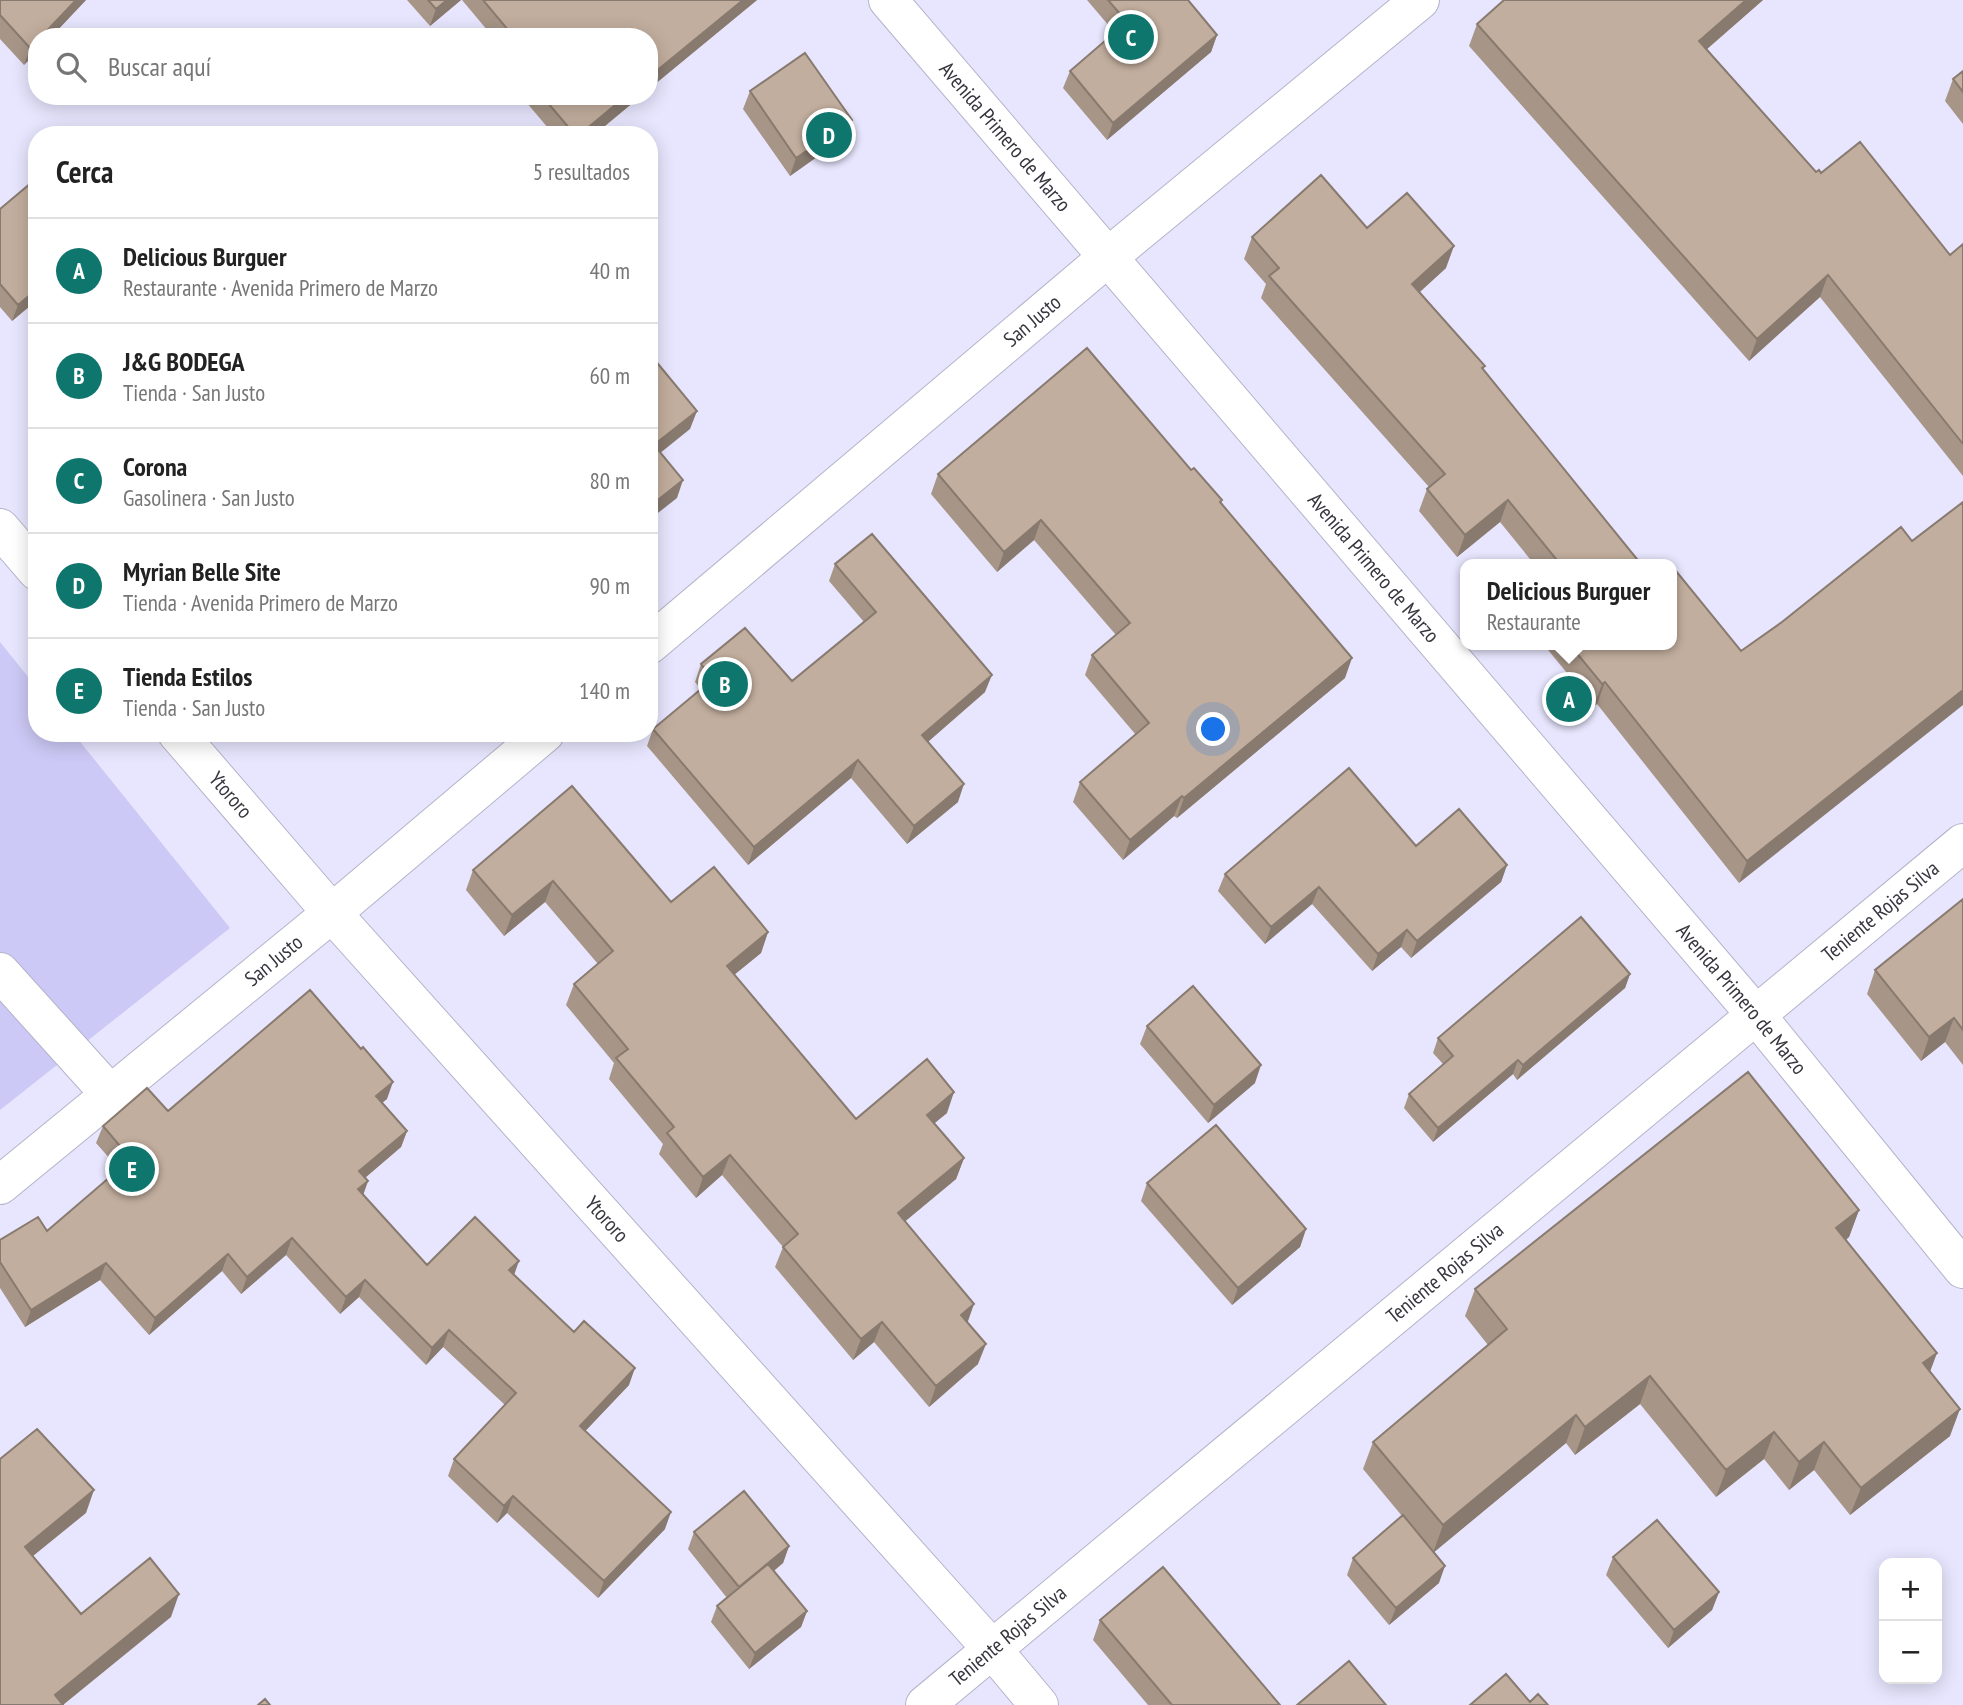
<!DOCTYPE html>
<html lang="es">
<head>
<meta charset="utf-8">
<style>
	body { margin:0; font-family:"PT Sans Narrow",sans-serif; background:#f2f2f2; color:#222 }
	.controls { position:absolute; right:21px; bottom:21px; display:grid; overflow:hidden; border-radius:14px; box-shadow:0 4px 18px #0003 }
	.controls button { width:63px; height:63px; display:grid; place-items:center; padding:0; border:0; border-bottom:2px solid #e0e0e0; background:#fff; color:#222; font:35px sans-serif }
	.you { position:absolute; left:1214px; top:730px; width:24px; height:24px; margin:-18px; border:5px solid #fff; border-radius:50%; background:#1a73e8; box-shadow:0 0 0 10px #1a73e833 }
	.badge { display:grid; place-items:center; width:46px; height:46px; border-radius:50%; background:#0f766e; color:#fff; font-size:23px; font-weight:700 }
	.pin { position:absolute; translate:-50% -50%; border:4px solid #fff; box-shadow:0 2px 7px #0006 }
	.popup { position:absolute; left:1460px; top:559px; width:217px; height:91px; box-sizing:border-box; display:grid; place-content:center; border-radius:14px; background:#fff; filter:drop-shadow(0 2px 5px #0005); font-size:23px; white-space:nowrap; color:#767676 }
	.popup b { font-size:26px; color:#222 }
	.popup::after { content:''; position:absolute; left:50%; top:100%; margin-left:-14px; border:14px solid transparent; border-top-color:#fff }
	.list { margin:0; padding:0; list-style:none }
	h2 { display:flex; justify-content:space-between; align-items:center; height:91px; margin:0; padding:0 28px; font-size:30px }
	h2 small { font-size:23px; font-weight:400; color:#767676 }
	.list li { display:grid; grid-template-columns:46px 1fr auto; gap:21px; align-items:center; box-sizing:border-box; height:105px; padding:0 28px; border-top:2px solid #e0e0e0 }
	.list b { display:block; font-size:26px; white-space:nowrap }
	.list p { margin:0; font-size:23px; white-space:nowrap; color:#767676 }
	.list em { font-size:23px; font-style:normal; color:#767676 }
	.icon { flex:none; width:38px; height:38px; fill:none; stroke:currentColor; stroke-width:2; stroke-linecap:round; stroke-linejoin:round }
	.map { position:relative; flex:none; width:1963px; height:1705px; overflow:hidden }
	.search { position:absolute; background:#fff; box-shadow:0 4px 18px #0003; left:28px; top:28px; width:630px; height:77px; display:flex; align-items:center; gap:18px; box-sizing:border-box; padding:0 24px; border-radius:28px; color:#767676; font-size:26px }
	.panel { position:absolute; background:#fff; box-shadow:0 4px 18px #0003; left:28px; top:126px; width:630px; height:616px; border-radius:28px }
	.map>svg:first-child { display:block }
</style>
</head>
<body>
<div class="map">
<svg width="1963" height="1705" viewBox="0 0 1963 1705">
	<rect width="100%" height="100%" fill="#e7e6fe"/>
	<path fill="#ccc9f6" d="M0 642 37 688V733H73L230 928 0 1110Z"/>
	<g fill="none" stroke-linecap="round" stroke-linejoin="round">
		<defs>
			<g id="minor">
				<path id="s1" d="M888 0 1756 1015 1963 1269"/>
				<path d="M0 528 37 571"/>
				<path id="s2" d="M649 645 1108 257 1420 0"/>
				<path id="s3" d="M177 733 332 913 992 1649 1039 1705"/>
				<path d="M0 972 110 1094"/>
				<path id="s4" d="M0 1185 332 913 545 733"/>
				<path id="s5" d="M925 1705 1963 843"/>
			</g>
		</defs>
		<use href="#minor" stroke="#b4b3ca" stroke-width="40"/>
		<use href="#minor" stroke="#fff" stroke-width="38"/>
	</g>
	<path fill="#a79688" d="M0 0H86L51 37H37L24 65 0 39Z
		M407 0H461L430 26Z
		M462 0H757L649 89V37H493Z
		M1087 0H1188L1217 35 1211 52 1107 140 1063 88 1070 71 1115 33Z
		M1763 0 1707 49 1816 172 1821 173 1950 255 1963 244V476L1820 297 1749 361 1469 46 1477 24Z
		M1963 71V124L1945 101 1953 79Z
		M750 91 845 137 790 176 743 109Z
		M521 96H641L594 135H554Z
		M0 209 37 300 12 321 0 307Z
		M1367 228 1446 268 1420 292 1485 366 1483 370 1641 564H1534L1500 522 1457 557 1419 511 1427 489 1429 487 1261 298 1266 284 1244 259 1252 237Z
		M1191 470 1222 500 1221 504 1345 678 1177 818 1174 816 1123 860 1073 802 1080 782 1136 735 1085 675 1092 655 1116 635 1034 540 997 572 931 494 938 474Z
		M1901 527 1739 883 1597 704 1594 706 1544 645H1672L1741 651 1782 622Z
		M835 564 985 692 928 742 958 802 907 844 851 778 748 865 647 746 653 729 701 689 695 682 701 664 792 681 864 622 829 581Z
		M572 786 671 902 768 932 761 953 734 975 856 1119 947 1113 934 1123 964 1158 956 1179 905 1221 967 1322 978 1364 929 1407 874 1342 853 1360 775 1267 783 1247 722 1175 696 1198 659 1154 663 1144 609 1079 614 1063 566 1005 574 984 598 964 545 902 504 936 466 890 473 870Z
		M1416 846 1507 865 1501 882 1411 958 1401 947 1372 971 1312 904 1265 944 1218 891 1225 874Z
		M1963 899V1065L1945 1042 1921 1061 1867 994 1875 970Z
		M1630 974 1625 988 1517 1080 1513 1074 1433 1142 1404 1108 1409 1094 1443 1064 1433 1053 1438 1038Z
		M1147 1026 1255 1083 1208 1123 1140 1044Z
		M387 1099 382 1102 407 1131 401 1147 365 1178 368 1181 363 1195 427 1265 514 1275 629 1385 585 1431 665 1529 598 1598 507 1513 497 1523 448 1476 454 1459 505 1405 443 1347 426 1365 359 1297 340 1314 286 1255 241 1294 222 1271 149 1335 100 1280 25 1327 0 1288V1240L47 1231 119 1169 96 1143 103 1126 168 1111Z
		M1147 1183 1306 1229 1300 1247 1232 1305 1141 1201Z
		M1859 1210 1849 1237 1846 1240 1930 1371 1950 1436 1850 1515 1814 1470 1789 1490 1764 1459 1716 1497 1640 1404 1575 1455 1566 1443 1434 1552 1439 1583 1389 1625 1347 1575 1353 1558 1402 1516 1363 1469 1373 1442 1488 1345 1465 1316 1475 1289Z
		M694 1532 789 1546 783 1563 774 1571 807 1611 801 1627 749 1669 711 1622 717 1606 727 1598 688 1549Z
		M1613 1557 1719 1592 1712 1610 1668 1648 1606 1575Z
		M1100 1620 1280 1705H1148L1093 1640Z"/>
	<path fill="#887a6f" d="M76 0H86L51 37H41Z
		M447 0H461L430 26 436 9Z
		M743 0H757L649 89V77Z
		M1746 0H1763L1691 63 1699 41Z
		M1217 35 1211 52 1107 140 1113 123Z
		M37 42V52L24 65 30 48Z
		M626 96H641L594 135H579Z
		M852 120 845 137 790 176 796 158Z
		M1454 246 1446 268 1404 306 1412 284Z
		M1828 275 1820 297 1749 361 1757 339Z
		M37 289V300L12 321 18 305Z
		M697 411 690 429 649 462 654 445Z
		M683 480 677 498 649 520V507Z
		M1508 500 1500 522 1457 557 1465 535Z
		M1041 520 1034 540 997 572 1004 552Z
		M1352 658 1345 678 1177 818 1184 798Z
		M992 675 985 692 916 752 922 735Z
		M1605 682 1597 704 1594 706 1602 684Z
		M1963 690V705L1739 883 1747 861Z
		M858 760 851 778 748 865 754 847Z
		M964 784 958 802 907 844 914 826Z
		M1182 796 1174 816 1123 860 1130 840Z
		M1507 865 1501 882 1411 958 1417 941Z
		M553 881 545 902 504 936 512 915Z
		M1319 887 1312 904 1265 944 1271 927Z
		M1407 930 1401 947 1372 971 1378 954Z
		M768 932 761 953 719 987 727 966Z
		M1630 974 1625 988 1517 1080 1523 1065Z
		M1954 1018 1945 1042 1921 1061 1929 1037Z
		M1518 1060 1513 1074 1433 1142 1438 1128Z
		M1261 1065 1255 1083 1208 1123 1214 1105Z
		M393 1082 387 1099 370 1113 376 1096Z
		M954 1092 947 1113 919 1136 927 1115Z
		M407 1131 401 1147 353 1188 359 1171Z
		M730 1155 722 1175 696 1198 703 1177Z
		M964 1158 956 1179 890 1234 898 1213Z
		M368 1181 362 1198 358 1189Z
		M1859 1210 1849 1237 1826 1255 1836 1228Z
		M1306 1229 1300 1247 1232 1305 1238 1288Z
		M292 1238 286 1255 241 1294 247 1277Z
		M228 1254 222 1271 149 1335 155 1318Z
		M519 1261 513 1278 509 1270Z
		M106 1263 100 1280 25 1327 31 1310Z
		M365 1280 359 1297 340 1314 346 1297Z
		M974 1304 967 1324 961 1315Z
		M882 1322 874 1342 853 1360 861 1339Z
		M449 1330 443 1347 426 1365 432 1348Z
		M986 1344 978 1364 929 1407 936 1386Z
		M1937 1353 1927 1380 1923 1363Z
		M635 1368 629 1385 574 1443 580 1426Z
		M1650 1376 1640 1404 1575 1455 1585 1427Z
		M1960 1409 1950 1436 1850 1515 1861 1488Z
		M1576 1415 1566 1443 1433 1553 1443 1525Z
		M1774 1432 1764 1459 1716 1497 1726 1470Z
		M1824 1442 1814 1470 1789 1490 1799 1462Z
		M94 1490 86 1513 17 1569 25 1547Z
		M513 1496 507 1513 497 1523 504 1506Z
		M671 1512 665 1529 598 1598 604 1581Z
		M789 1546 783 1563 732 1604 739 1587Z
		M1445 1566 1439 1583 1389 1625 1396 1608Z
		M1719 1592 1712 1610 1668 1648 1674 1630Z
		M179 1594 171 1617 63 1705 55 1695Z
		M807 1611 801 1627 749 1669 755 1653Z"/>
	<path fill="#c2ae9e" stroke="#887a6f" stroke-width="2" d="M0 0H76L41 37H37V42L30 48 0 15Z
		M428 0H447L436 9Z
		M483 0H743L649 77V37H514Z
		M1108 0H1188L1217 35 1113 123 1070 71 1127 22Z
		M1504 0H1746L1699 41 1816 172 1819 170 1821 173 1860 142 1950 255 1963 244V444L1828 275 1757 339 1477 24Z
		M805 53 852 120 796 158 750 91Z
		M1963 71V92L1953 79Z
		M542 96H626L579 135H575Z
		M1321 175 1367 228 1407 193 1454 246 1412 284 1485 366 1482 368 1641 564H1560L1508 500 1465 535 1427 489 1445 474 1269 276 1279 268 1252 237Z
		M37 178V289L18 305 0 284V209Z
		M1087 348 1191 470 1194 468 1222 500 1220 502 1352 658 1184 798 1182 796 1130 840 1080 782 1149 723 1092 655 1130 623 1041 520 1004 552 938 474Z
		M649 353 697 411 654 445 683 480 649 507Z
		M1963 502V690L1747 861 1605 682 1602 684 1570 645H1672V566L1741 651 1782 622 1901 527 1912 541Z
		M872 534 992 675 922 735 964 784 914 826 858 760 754 847 653 729 713 679 701 664 745 628 792 681 876 612 835 564Z
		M1349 768 1416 846 1459 809 1507 865 1417 941 1407 930 1378 954 1319 887 1271 927 1225 874Z
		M572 786 671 902 714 867 768 932 727 966 856 1119 927 1059 954 1092 927 1115 964 1158 898 1213 974 1304 961 1315 986 1344 936 1386 882 1322 861 1339 783 1247 798 1234 730 1155 703 1177 667 1133 674 1127 616 1058 628 1049 574 984 613 951 553 881 512 915 473 870Z
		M1963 899V1030L1954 1018 1929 1037 1875 970Z
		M1581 917 1630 974 1523 1065 1518 1060 1438 1128 1409 1094 1453 1056 1438 1038Z
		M1193 986 1261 1065 1214 1105 1147 1026Z
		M310 990 361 1049 363 1047 393 1082 376 1096 407 1131 359 1171 368 1181 358 1189 427 1265 475 1217 519 1261 509 1270 574 1332 584 1321 635 1368 580 1426 671 1512 604 1581 513 1496 504 1506 454 1459 516 1393 449 1330 432 1348 365 1280 346 1297 292 1238 247 1277 228 1254 155 1318 106 1263 31 1310 0 1262V1240L38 1217 47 1231 131 1159 103 1126 147 1088 168 1111Z
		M1748 1072 1859 1210 1836 1228 1937 1353 1923 1363 1960 1409 1861 1488 1824 1442 1799 1462 1774 1432 1726 1470 1650 1376 1585 1427 1576 1415 1443 1525 1373 1442 1507 1329 1475 1289Z
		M1216 1125 1306 1229 1238 1288 1147 1183Z
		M37 1429 94 1490 25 1547 81 1614 150 1558 179 1594 55 1695 63 1705H0V1459Z
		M744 1491 789 1546 739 1587 694 1532Z
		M1403 1515 1445 1566 1396 1608 1353 1558Z
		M1657 1520 1719 1592 1674 1630 1613 1557Z
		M768 1564 807 1611 755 1653 717 1606Z
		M1163 1567 1280 1705H1172L1100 1620Z
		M1349 1661 1386 1705H1297Z
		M1506 1674 1530 1702 1538 1694 1548 1705H1470Z
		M265 1699 270 1705H258Z"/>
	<g text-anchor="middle" stroke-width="5" stroke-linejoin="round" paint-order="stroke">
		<g font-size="21" fill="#36363f" stroke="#e7e6fe">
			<text dy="7" stroke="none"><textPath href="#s1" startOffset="180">Avenida Primero de Marzo</textPath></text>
			<text dy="7" stroke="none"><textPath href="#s2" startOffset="502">San Justo</textPath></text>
			<text dy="7" stroke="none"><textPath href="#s1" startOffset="747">Avenida Primero de Marzo</textPath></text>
			<text dy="7" stroke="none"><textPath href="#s3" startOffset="82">Ytororo</textPath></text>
			<text dy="7" stroke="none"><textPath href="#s5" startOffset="1242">Teniente Rojas Silva</textPath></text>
			<text dy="7" stroke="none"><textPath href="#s4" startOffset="354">San Justo</textPath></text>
			<text dy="7" stroke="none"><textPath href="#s1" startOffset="1314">Avenida Primero de Marzo</textPath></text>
			<text dy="7" stroke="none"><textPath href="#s3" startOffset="649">Ytororo</textPath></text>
			<text dy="7" stroke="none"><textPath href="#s5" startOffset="676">Teniente Rojas Silva</textPath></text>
			<text dy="7" stroke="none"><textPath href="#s5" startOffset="108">Teniente Rojas Silva</textPath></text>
		</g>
	</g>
</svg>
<div class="controls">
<button>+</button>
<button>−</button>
</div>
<div class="you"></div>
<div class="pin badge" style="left:1569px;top:699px">A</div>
<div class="popup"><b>Delicious Burguer</b>Restaurante</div>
<div class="pin badge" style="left:725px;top:684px">B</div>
<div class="pin badge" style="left:1131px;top:37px">C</div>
<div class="pin badge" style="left:829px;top:135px">D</div>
<div class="pin badge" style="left:132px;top:1169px">E</div>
<div class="search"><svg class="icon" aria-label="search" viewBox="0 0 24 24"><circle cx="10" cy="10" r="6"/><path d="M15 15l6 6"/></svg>Buscar aquí</div>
<section class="panel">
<h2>Cerca<small>5 resultados</small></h2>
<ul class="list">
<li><span class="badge">A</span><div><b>Delicious Burguer</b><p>Restaurante · Avenida Primero de Marzo</p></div><em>40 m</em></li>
<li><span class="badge">B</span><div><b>J&amp;G BODEGA</b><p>Tienda · San Justo</p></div><em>60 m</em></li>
<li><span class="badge">C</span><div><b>Corona</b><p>Gasolinera · San Justo</p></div><em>80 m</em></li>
<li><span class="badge">D</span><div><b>Myrian Belle Site</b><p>Tienda · Avenida Primero de Marzo</p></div><em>90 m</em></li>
<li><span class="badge">E</span><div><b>Tienda Estilos</b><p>Tienda · San Justo</p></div><em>140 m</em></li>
</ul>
</section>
</div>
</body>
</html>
